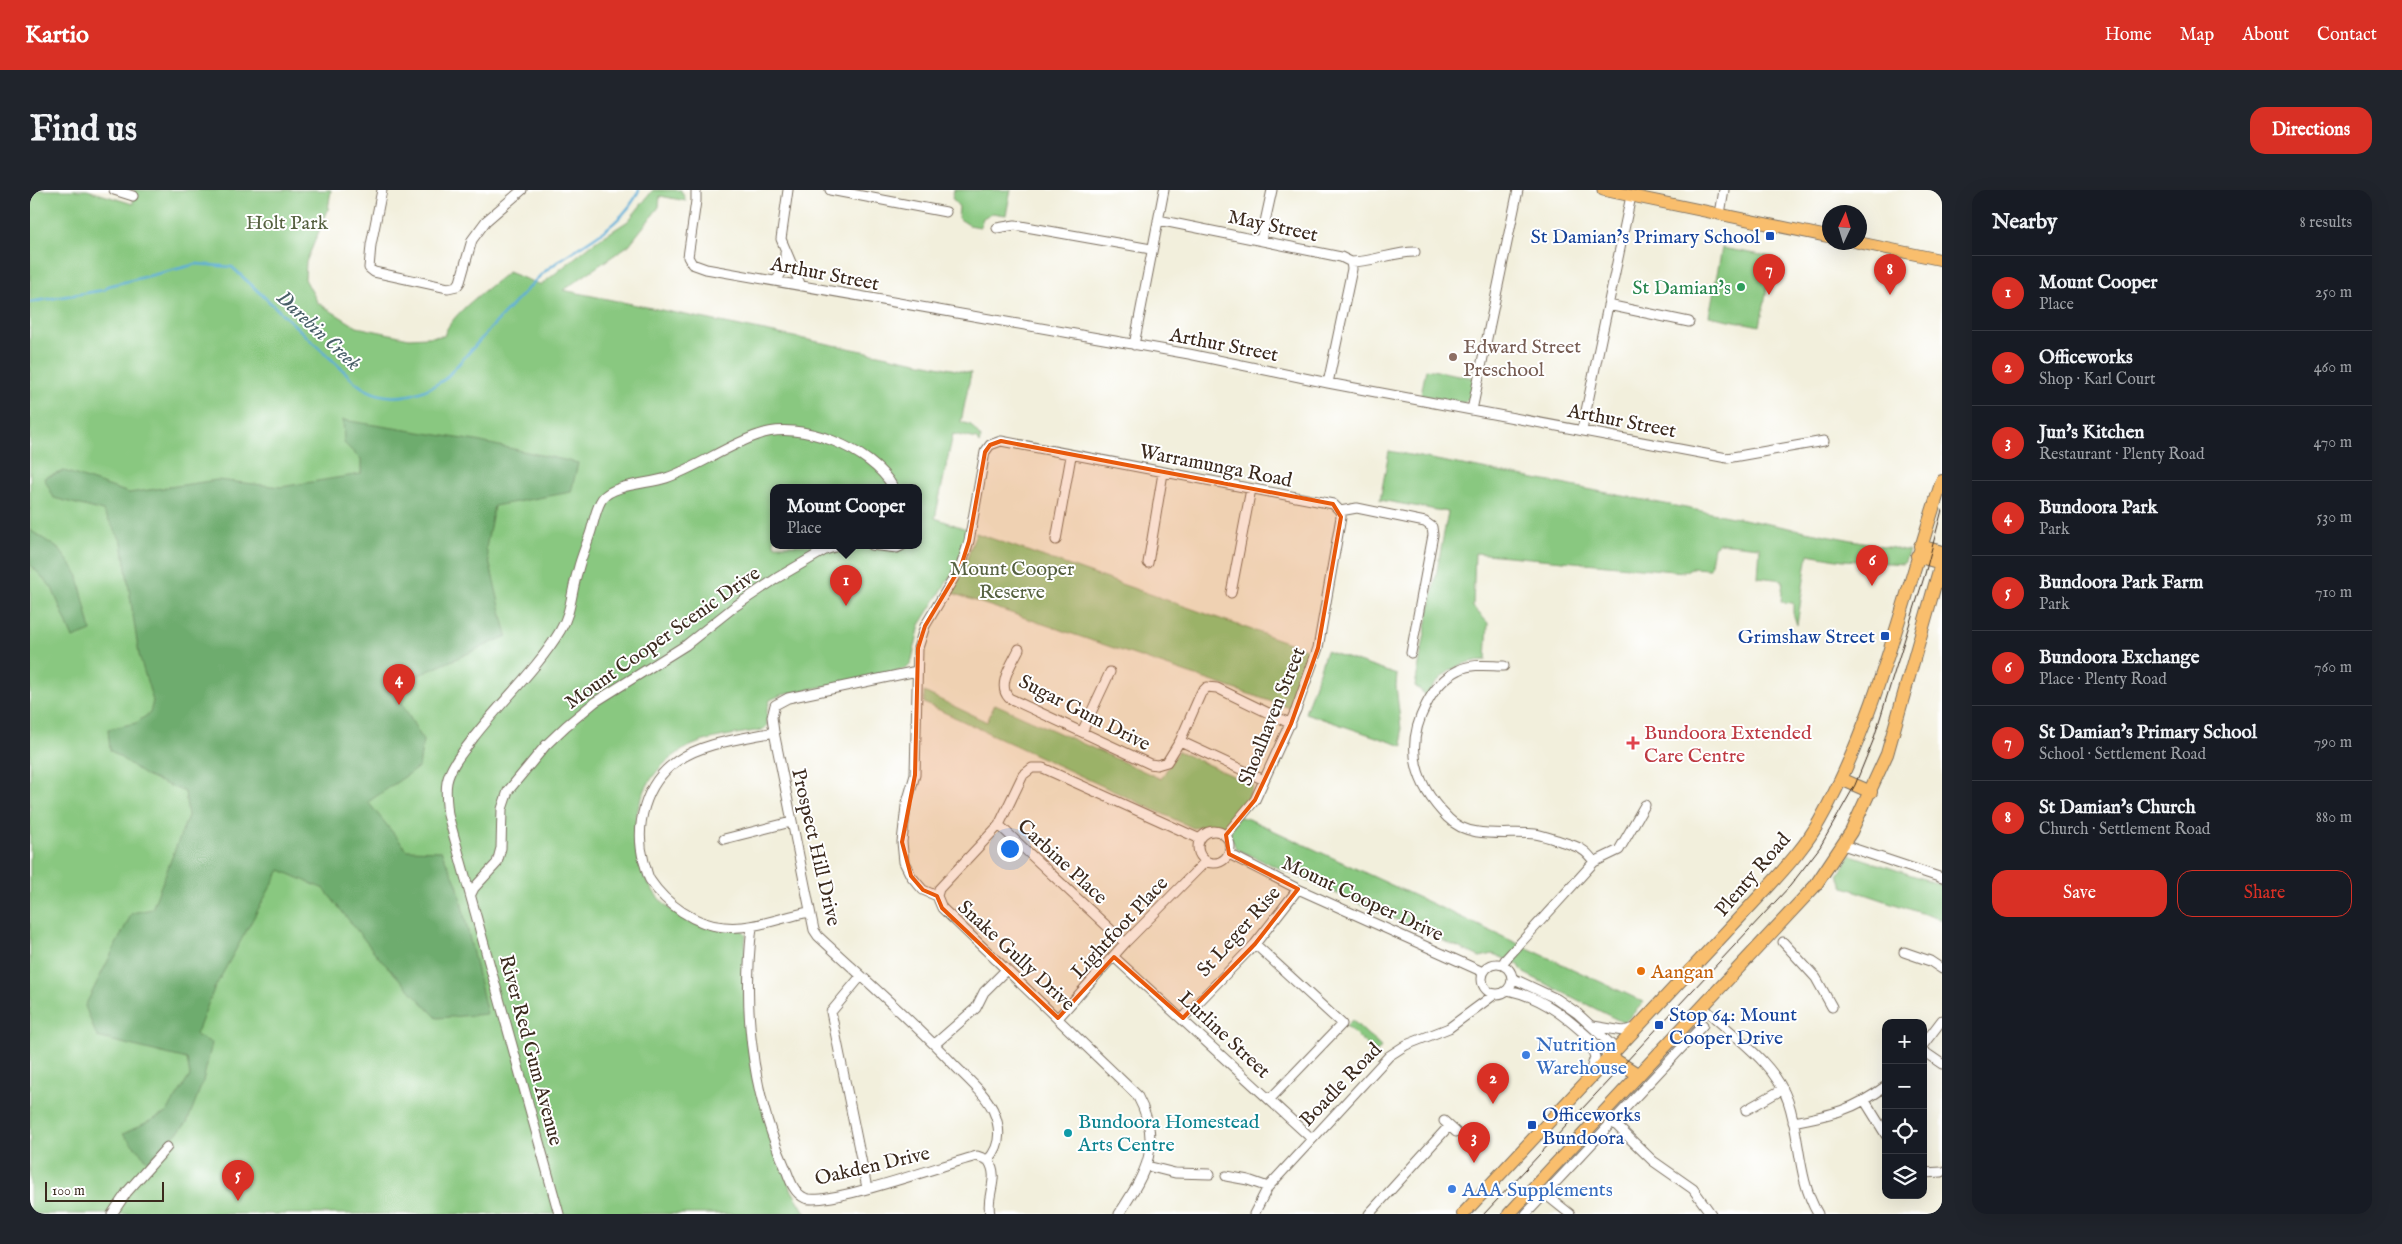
<!DOCTYPE html>
<html lang="en">
<head>
<meta charset="utf-8">
<style>
	body { margin:0; font-family:"IM FELL English",serif; background:#20242c; color:#f1f3f6 }
	.controls { position:absolute; right:15px; bottom:15px; display:grid; overflow:hidden; border-radius:10px; box-shadow:0 5px 20px #0002 }
	.controls button { width:45px; height:45px; display:grid; place-items:center; padding:0; border:0; border-bottom:1px solid #363941; background:#171b24; color:#f1f3f6; font:25px sans-serif }
	.compass { position:absolute; left:1792px; top:15px; width:45px; height:45px; border-radius:50%; background:#171b24; box-shadow:0 5px 20px #0002; rotate:4deg }
	.scale { position:absolute; left:15px; bottom:12px; width:119px; box-sizing:border-box; padding-left:5px; border:2px solid #3b2a1e; border-top:0; font-size:14px; line-height:18px; white-space:nowrap; color:#3b2a1e; -webkit-text-stroke:4px #fff; paint-order:stroke }
	.you { position:absolute; left:979px; top:658px; width:18px; height:18px; margin:-12px; border:4px solid #fff; border-radius:50%; background:#1a73e8; box-shadow:0 0 0 8px #1a73e833 }
	.badge { display:grid; place-items:center; width:32px; height:32px; border-radius:50%; background:#d93025; color:#fff; font-size:16px; font-weight:700 }
	.pin { position:absolute; translate:-50% -41px; filter:drop-shadow(0 1px 2px #0008) }
	.pin::after { content:''; position:absolute; top:26px; width:18px; height:15px; background:inherit; clip-path:polygon(0 0,100% 0,50% 100%) }
	.popup { position:absolute; left:740px; top:294px; width:152px; height:65px; box-sizing:border-box; display:grid; place-content:center; border-radius:10px; background:#171b24; filter:drop-shadow(0 1px 4px #0005); font-size:16px; white-space:nowrap; color:#9ea1a6 }
	.popup b { font-size:19px; color:#f1f3f6 }
	.popup::after { content:''; position:absolute; left:50%; top:100%; margin-left:-10px; border:10px solid transparent; border-top-color:#171b24 }
	.list { margin:0; padding:0; list-style:none }
	h2 { display:flex; justify-content:space-between; align-items:center; height:65px; margin:0; padding:0 20px; font-size:21px }
	h2 small { font-size:16px; font-weight:400; color:#9ea1a6 }
	.list li { display:grid; grid-template-columns:32px 1fr auto; gap:15px; align-items:center; box-sizing:border-box; height:75px; padding:0 20px; border-top:1px solid #363941 }
	.list b { display:block; font-size:19px; white-space:nowrap }
	.list p { margin:0; font-size:16px; white-space:nowrap; color:#9ea1a6 }
	.list em { font-size:16px; font-style:normal; color:#9ea1a6 }
	.actions { display:flex; gap:10px; padding:15px 20px }
	.actions a { flex:1; padding:11px 0; border:1px solid #d93025; border-radius:15px; text-align:center; font-size:18px; color:#d93025 }
	.actions .main { background:#d93025; color:#fff }
	.icon { flex:none; width:28px; height:28px; fill:none; stroke:currentColor; stroke-width:2; stroke-linecap:round; stroke-linejoin:round }
	.map { position:relative; flex:none; width:1912px; height:1024px; overflow:hidden; border-radius:15px }
	header { display:flex; align-items:center; gap:30px; box-sizing:border-box; height:70px; padding:0 25px; background:#d93025; color:#fff }
	header strong { font-size:24px }
	nav { display:flex; gap:28px; margin-inline-start:auto; font-size:18px }
	.intro { display:flex; align-items:center; justify-content:space-between; box-sizing:border-box; height:120px; padding:0 30px }
	h1 { margin:0; font-size:35px }
	.button { padding:12px 22px; border-radius:15px; background:#d93025; color:#fff; font-size:18px; font-weight:700 }
	main { display:flex; gap:30px; padding:0 30px }
	aside { flex:1; background:#171b24; border-radius:15px; box-shadow:0 5px 20px #0002 }
	.map>svg:first-child { display:block }
</style>
</head>
<body>
<header>
<strong>Kartio</strong>
<nav><a>Home</a><a>Map</a><a>About</a><a>Contact</a></nav>
</header>
<div class="intro"><h1>Find us</h1><a class="button">Directions</a></div>
<main>
<div class="map">
<svg width="1912" height="1024" viewBox="0 0 1912 1024">
	<rect width="100%" height="100%" fill="#fff"/>
	<filter id="ink" filterUnits="userSpaceOnUse"><feTurbulence type="fractalNoise" baseFrequency=".02" numOctaves="2"/><feDisplacementMap in="SourceGraphic" scale="10" xChannelSelector="R" yChannelSelector="G"/><feConvolveMatrix kernelMatrix="1 2 1 2 8 2 1 2 1" color-interpolation-filters="sRGB"/></filter>
	<filter id="wash" filterUnits="userSpaceOnUse"><feTurbulence type="fractalNoise" baseFrequency=".0096" numOctaves="4" result="noise"/><feDisplacementMap in="SourceGraphic" scale="20" xChannelSelector="R" yChannelSelector="G"/><feGaussianBlur stdDeviation="1.12" result="paint"/><feColorMatrix in="noise" values="0 0 0 0 0 0 0 0 0 0 0 0 0 0 0 0 0 1.4 0 .05"/><feComposite in="paint" operator="in"/></filter>
	<g filter="url(#wash)">
		<rect width="100%" height="100%" fill="#f2efdc"/>
		<path fill="#89c880" stroke="#62794f" fill-rule="evenodd" d="M0 0H57L103 14 104 0H301L298 20 276 72 275 89 288 113 327 137 379 148 414 146C420 124 460 97 478 82L511 95 562 54 598 31 623 0H651L656 11 630 6 629 17 599 55 533 100 941 183 931 232 941 235 951 248 949 253 947 249 923 244 905 328 939 340 932 364 925 379 890 435 881 474 877 478 865 482 751 505 740 510 737 520V536L732 540C703 545 672 547 648 563 584 604 594 704 663 733 678 740 696 739 712 740L716 744 713 789 719 862 761 999 776 1024H0ZM744 297H888V355H744Z
			M924 0H981L976 25 962 23 953 28 950 37 939 35 928 28 929 17 922 8Z
			M1692 58 1743 67 1730 136 1679 126Z
			M1396 179 1445 188 1441 206 1434 213 1391 205Z
			M1359 261 1427 274 1879 361 1874 374 1813 370 1778 364 1767 435 1763 423V413L1751 412 1753 390 1728 387 1730 357 1689 353 1684 357 1680 379 1661 378 1654 382 1445 363 1443 417 1458 433 1456 470C1428 471 1413 483 1396 505L1385 496 1418 322 1350 310Z
			M946 343 1279 460 1260 518 919 402 933 380Z
			M1296 461 1367 485 1366 496 1373 556 1275 523Z
			M894 502 957 532 965 514 1131 589 1148 561 1223 595 1217 612 1204 625 1221 630 1614 812 1594 833 1494 783 1488 774 1463 764 1450 767 1206 659 1202 649 1188 636 1163 638 894 513Z
			M1821 665 1912 695V730L1814 697 1808 685Z
			M1322 830 1351 857 1346 863 1316 836Z"/>
		<path fill="#6eac6e" stroke="#546b46" d="M313 230 446 251 548 273 541 302 464 316 456 358 477 446 362 497 393 550 389 577 338 612 377 660 411 661 427 694 457 824 407 828 349 768 294 699 250 680 184 799 166 845 182 853 173 891 157 933 118 971 93 944 136 923 160 886 157 869 67 847 55 816 102 723 122 719 158 626 155 602 116 586 80 560 78 539 106 533 120 523 123 511 109 465 92 352 73 321 24 308 14 288 34 281 99 303 187 290 251 297 331 284V270L314 253Z
			M0 340 29 359 47 383 61 441 43 448 22 398 0 374Z"/>
		<g fill="none" stroke-linecap="round" stroke-linejoin="round">
			<path stroke="#5daed8" stroke-width="2.5" d="M0 112 74 100 78 96 167 74 202 77 315 182C343 215 381 212 415 189 446 155 477 119 510 86 541 56 591 42 609 0"/>
		</g>
	</g>
	<g filter="url(#ink)">
		<g fill="none" stroke-linecap="round" stroke-linejoin="round">
			<defs>
				<path id="minor" d="M84 0 103 6
					M352 0 341 55 339 78 344 82 418 98 427 96 430 92 442 50 456 31 492 0
					M666 0V11L658 67 662 74 676 79 1159 164 1298 193 1697 268 1794 251
					M758 0 751 49 771 96
					M800 0 916 22
					M1690 24 1694 0
					M1128 30 1311 67 1321 72
					M967 38 985 35 1121 59
					M1231 50 1242 0
					M1321 72C1343 72 1363 62 1385 62
					M746 91 755 77V63
					M1578 115 1659 132
					M1104 155 1134 0
					M1298 193 1322 79 1321 72
					M1442 220 1488 0
					M1552 240 1601 6
					M1026 350 1041 266
					M841 355 867 358 873 355
					M1118 373 1133 283
					M1201 403 1221 299
					M989 459C983 472 966 495 979 508L1120 574 1127 575 1137 572 1150 551 1234 590
					M1474 476C1460 476 1442 473 1429 480 1414 487 1403 501 1396 515 1374 557 1385 595 1418 628 1439 650 1477 641 1505 644 1513 645 1522 649 1530 651 1546 656 1555 658 1564 672
					M887 481 758 508 745 515 742 527 744 542 784 740 788 746C834 789 883 831 926 877 939 890 955 904 963 920 971 938 972 955 958 970
					M744 542C712 549 674 552 647 571 615 593 604 636 614 672 616 677 617 685 620 690 636 714 665 735 694 737 723 740 752 727 779 722
					M1052 542 1080 482
					M1150 551 1171 503 1177 497 1187 498 1261 534
					M969 635 1095 753
					M1168 657a16 16 0 1 1 32 0a16 16 0 1 1-32 0Z
					M1195 646 1225 610 1266 520 1288 458 1311 327 1310 321
					M694 649 761 632
					M1813 655 1912 688
					M1199 664 1268 699 1453 782
					M441 704 444 698 467 673 471 658 472 619 478 601 516 555 536 536 565 512 656 455 704 417 747 388 795 360 811 355
					M907 706 893 700 881 686 874 672 872 652 876 616 885 585 888 458 895 436 931 376 939 351 955 262 960 255 971 251 1303 314 1310 321 1327 318 1395 332 1402 337 1403 345 1381 463
					M907 706 912 718 1107 905C1134 955 1116 982 1089 1024
					M907 706 909 699 969 635 993 585 1002 578H1013L1170 649
					M722 736C713 817 721 901 755 977 759 987 763 1003 775 1008 796 1017 918 973 947 966L958 970
					M1753 752 1786 788 1802 817
					M1225 754 1312 834 1240 909
					M1874 762 1900 771 1912 779
					M1084 767 1281 948
					M1452 789a15 15 0 1 1 30 0a15 15 0 1 1-30 0Z
					M1473 774 1475 770 1564 672 1589 660 1615 615
					M831 786 801 822 837 998
					M1482 788 1527 809 1547 823 1586 859
					M1478 800C1521 809 1548 838 1579 866
					M1672 816C1701 845 1744 871 1758 911 1771 949 1767 988 1788 1024
					M1028 828 1095 753 1176 671
					M1153 828 1225 754 1268 699
					M1563 836 1593 841 1606 838
					M905 854 946 818 954 802 976 780
					M1893 855 1912 830
					M1893 861 1912 874
					M1559 885 1565 867 1559 850
					M1835 911 1856 945
					M1716 920 1753 899
					M1414 931 1426 942
					M1583 932 1623 971 1663 999 1681 1024
					M1763 932C1801 925 1824 920 1856 896
					M958 970C971 988 955 1005 960 1024
					M1117 976 1145 983 1180 984
					M1893 983 1912 982
					M1196 986 1218 990 1238 997
					M1515 1004 1540 1024
					M82 1024 97 1002 137 957
					M529 1024 418 625C417 614 415 603 417 592 421 574 434 561 444 547 471 512 508 478 530 441 542 422 541 401 548 380 551 367 557 354 561 341 564 331 566 318 572 309 583 294 619 294 636 288 668 277 696 256 728 245 769 229 842 259 863 297
					M1224 1024 1238 997 1359 866 1376 855 1419 838 1465 804
					M1339 1024 1419 936
					M1496 1024 1673 835"/>
				<path id="major" d="M1573 0 1800 47
					M1826 52 1912 70"/>
				<path id="highway" d="M1890 356 1912 362
					M1887 366 1911 373
					M1811 589 1841 602
					M1579 866 1609 885
					M1433 1024 1739 696C1758 675 1777 654 1790 630 1847 529 1875 401 1912 291
					M1479 1024 1785 696 1821 642 1857 564 1912 370"/>
			</defs>
			<use href="#minor" stroke="#7b6f60" stroke-width="11"/>
			<use href="#major" stroke="#7b6f60" stroke-width="13"/>
			<use href="#highway" stroke="#7b6f60" stroke-width="14"/>
			<use href="#minor" stroke="#fff" stroke-width="9"/>
			<use href="#major" stroke="#f9be6d" stroke-width="11"/>
			<use href="#highway" stroke="#f9be6d" stroke-width="12"/>
			<path stroke="#3b2a1e" stroke-width="1" d="M1454 1024 1760 696 1790 657 1825 595 1843 551 1895 384 1912 320"/>
		</g>
	</g>
	<path fill="#e8590c" fill-opacity="0.2" stroke="#e8590c" stroke-width="4" stroke-linejoin="round" d="M971 251 1303 314 1311 327 1288 458 1261 534 1225 610 1196 645 1199 664 1268 699 1225 754 1153 828 1084 767 1028 828 912 718 907 706 893 700 881 686 872 652 885 585 888 458 895 436 931 376 939 351 955 262 960 255Z"/>
	<g fill="#1a4fb4" stroke="#fff" stroke-width="2">
		<rect x="1735" y="41" width="10" height="10" rx="2.5"/>
		<rect x="1850" y="441" width="10" height="10" rx="2.5"/>
		<rect x="1624" y="830" width="10" height="10" rx="2.5"/>
		<rect x="1497" y="930" width="10" height="10" rx="2.5"/>
	</g>
	<circle fill="#2e9e5b" stroke="#fff" stroke-width="2" cx="1711" cy="97" r="5"/>
	<circle fill="#8d6e63" stroke="#fff" stroke-width="2" cx="1423" cy="167" r="5"/>
	<path fill="#e0444e" stroke="#fff" stroke-width="2" d="M1600.5 545.5h5v5h5v5h-5v5h-5v-5h-5v-5h5z"/>
	<circle fill="#e8710a" stroke="#fff" stroke-width="2" cx="1611" cy="781" r="5"/>
	<g fill="#3f7fe0" stroke="#fff" stroke-width="2">
		<circle cx="1496" cy="865" r="5"/>
		<circle cx="1422" cy="999" r="5"/>
	</g>
	<circle fill="#0f9aa8" stroke="#fff" stroke-width="2" cx="1038" cy="943" r="5"/>
	<g text-anchor="middle" stroke-width="4" stroke-linejoin="round" paint-order="stroke">
		<g font-size="20" fill="#566140" stroke="#fff">
			<text x="257" y="39">Holt Park</text>
			<text x="982" y="385">Mount Cooper<tspan x="982" dy="23">Reserve</tspan></text>
		</g>
		<g font-size="20" fill="#3b2a1e" stroke="#fff">
			<text transform="translate(1243 35) rotate(12)" y="7">May Street</text>
			<text transform="translate(795 83) rotate(11)" y="7">Arthur Street</text>
			<text transform="translate(1194 154) rotate(11)" y="7">Arthur Street</text>
			<text transform="translate(1592 230) rotate(11)" y="7">Arthur Street</text>
			<text transform="translate(1186 275) rotate(11)" y="7">Warramunga Road</text>
			<text transform="translate(632 447) rotate(-35)" y="7">Mount Cooper Scenic Drive</text>
			<text transform="translate(1055 522) rotate(27)" y="7">Sugar Gum Drive</text>
			<text transform="translate(1241 526) rotate(-68)" y="7">Shoalhaven Street</text>
			<text transform="translate(787 657) rotate(77)" y="7">Prospect Hill Drive</text>
			<text transform="translate(1033 671) rotate(43)" y="7">Carbine Place</text>
			<text transform="translate(1722 684) rotate(-49)" y="7">Plenty Road</text>
			<text transform="translate(1333 708) rotate(25)" y="7">Mount Cooper Drive</text>
			<text transform="translate(1089 737) rotate(-47)" y="7">Lightfoot Place</text>
			<text transform="translate(1208 741) rotate(-48)" y="7">St Leger Rise</text>
			<text transform="translate(987 765) rotate(43)" y="7">Snake Gully Drive</text>
			<text transform="translate(1195 844) rotate(43)" y="7">Lurline Street</text>
			<text transform="translate(502 860) rotate(75)" y="7">River Red Gum Avenue</text>
			<text transform="translate(1310 894) rotate(-46)" y="7">Boadle Road</text>
			<text transform="translate(842 975) rotate(-13)" y="7">Oakden Drive</text>
		</g>
		<g font-size="20" fill="#164399" stroke="#fff" text-anchor="end">
			<text x="1730" y="53">St Damian’s Primary School</text>
			<text x="1845" y="453">Grimshaw Street</text>
			<text x="1639" y="831" text-anchor="start">Stop 64: Mount<tspan x="1639" dy="23">Cooper Drive</tspan></text>
			<text x="1512" y="931" text-anchor="start">Officeworks<tspan x="1512" dy="23">Bundoora</tspan></text>
		</g>
		<g font-size="20" fill="#27864d" stroke="#fff" text-anchor="end">
			<text x="1701" y="104">St Damian's</text>
		</g>
		<g font-size="20" fill="#785e54" stroke="#fff" text-anchor="start">
			<text x="1433" y="163">Edward Street<tspan x="1433" dy="23">Preschool</tspan></text>
		</g>
		<g font-size="20" fill="#be3a42" stroke="#fff" text-anchor="start">
			<text x="1614" y="549">Bundoora Extended<tspan x="1614" dy="23">Care Centre</tspan></text>
		</g>
		<g font-size="20" fill="#c56008" stroke="#fff" text-anchor="start">
			<text x="1621" y="788">Aangan</text>
		</g>
		<g font-size="20" fill="#366cbe" stroke="#fff" text-anchor="start">
			<text x="1506" y="861">Nutrition<tspan x="1506" dy="23">Warehouse</tspan></text>
			<text x="1432" y="1006">AAA Supplements</text>
		</g>
		<g font-size="20" fill="#0d838f" stroke="#fff" text-anchor="start">
			<text x="1048" y="938">Bundoora Homestead<tspan x="1048" dy="23">Arts Centre</tspan></text>
		</g>
		<g font-size="21" font-style="italic" fill="#495f68" stroke="#fff">
			<text transform="translate(289 140) rotate(43)" y="7">Darebin Creek</text>
		</g>
	</g>
</svg>
<div class="controls">
<button>+</button>
<button>−</button>
<button><svg class="icon" aria-label="locate" viewBox="0 0 24 24"><circle cx="12" cy="12" r="6"/><path d="M12 2v4M12 18v4M2 12h4M18 12h4"/></svg></button>
<button><svg class="icon" aria-label="layers" viewBox="0 0 24 24"><path d="M12 4l9 5-9 5-9-5zM3 14l9 5 9-5"/></svg></button>
</div>
<svg class="compass" viewBox="-18 -18 36 36"><path d="M0-13l5 13h-10z" fill="#e53935"/><path d="M0 13l5-13h-10z" fill="#9ea1a6"/></svg>
<div class="scale">100 m</div>
<div class="you"></div>
<div class="pin badge" style="left:816px;top:416px">1</div>
<div class="popup"><b>Mount Cooper</b>Place</div>
<div class="pin badge" style="left:1463px;top:914px">2</div>
<div class="pin badge" style="left:1444px;top:973px">3</div>
<div class="pin badge" style="left:369px;top:515px">4</div>
<div class="pin badge" style="left:208px;top:1011px">5</div>
<div class="pin badge" style="left:1842px;top:396px">6</div>
<div class="pin badge" style="left:1739px;top:105px">7</div>
<div class="pin badge" style="left:1860px;top:105px">8</div>
</div>
<aside>
<h2>Nearby<small>8 results</small></h2>
<ul class="list">
<li><span class="badge">1</span><div><b>Mount Cooper</b><p>Place</p></div><em>250 m</em></li>
<li><span class="badge">2</span><div><b>Officeworks</b><p>Shop · Karl Court</p></div><em>460 m</em></li>
<li><span class="badge">3</span><div><b>Jun's Kitchen</b><p>Restaurant · Plenty Road</p></div><em>470 m</em></li>
<li><span class="badge">4</span><div><b>Bundoora Park</b><p>Park</p></div><em>530 m</em></li>
<li><span class="badge">5</span><div><b>Bundoora Park Farm</b><p>Park</p></div><em>710 m</em></li>
<li><span class="badge">6</span><div><b>Bundoora Exchange</b><p>Place · Plenty Road</p></div><em>760 m</em></li>
<li><span class="badge">7</span><div><b>St Damian's Primary School</b><p>School · Settlement Road</p></div><em>790 m</em></li>
<li><span class="badge">8</span><div><b>St Damian's Church</b><p>Church · Settlement Road</p></div><em>880 m</em></li>
</ul>
<div class="actions"><a class="main">Save</a><a>Share</a></div>
</aside>
</main>
</body>
</html>
